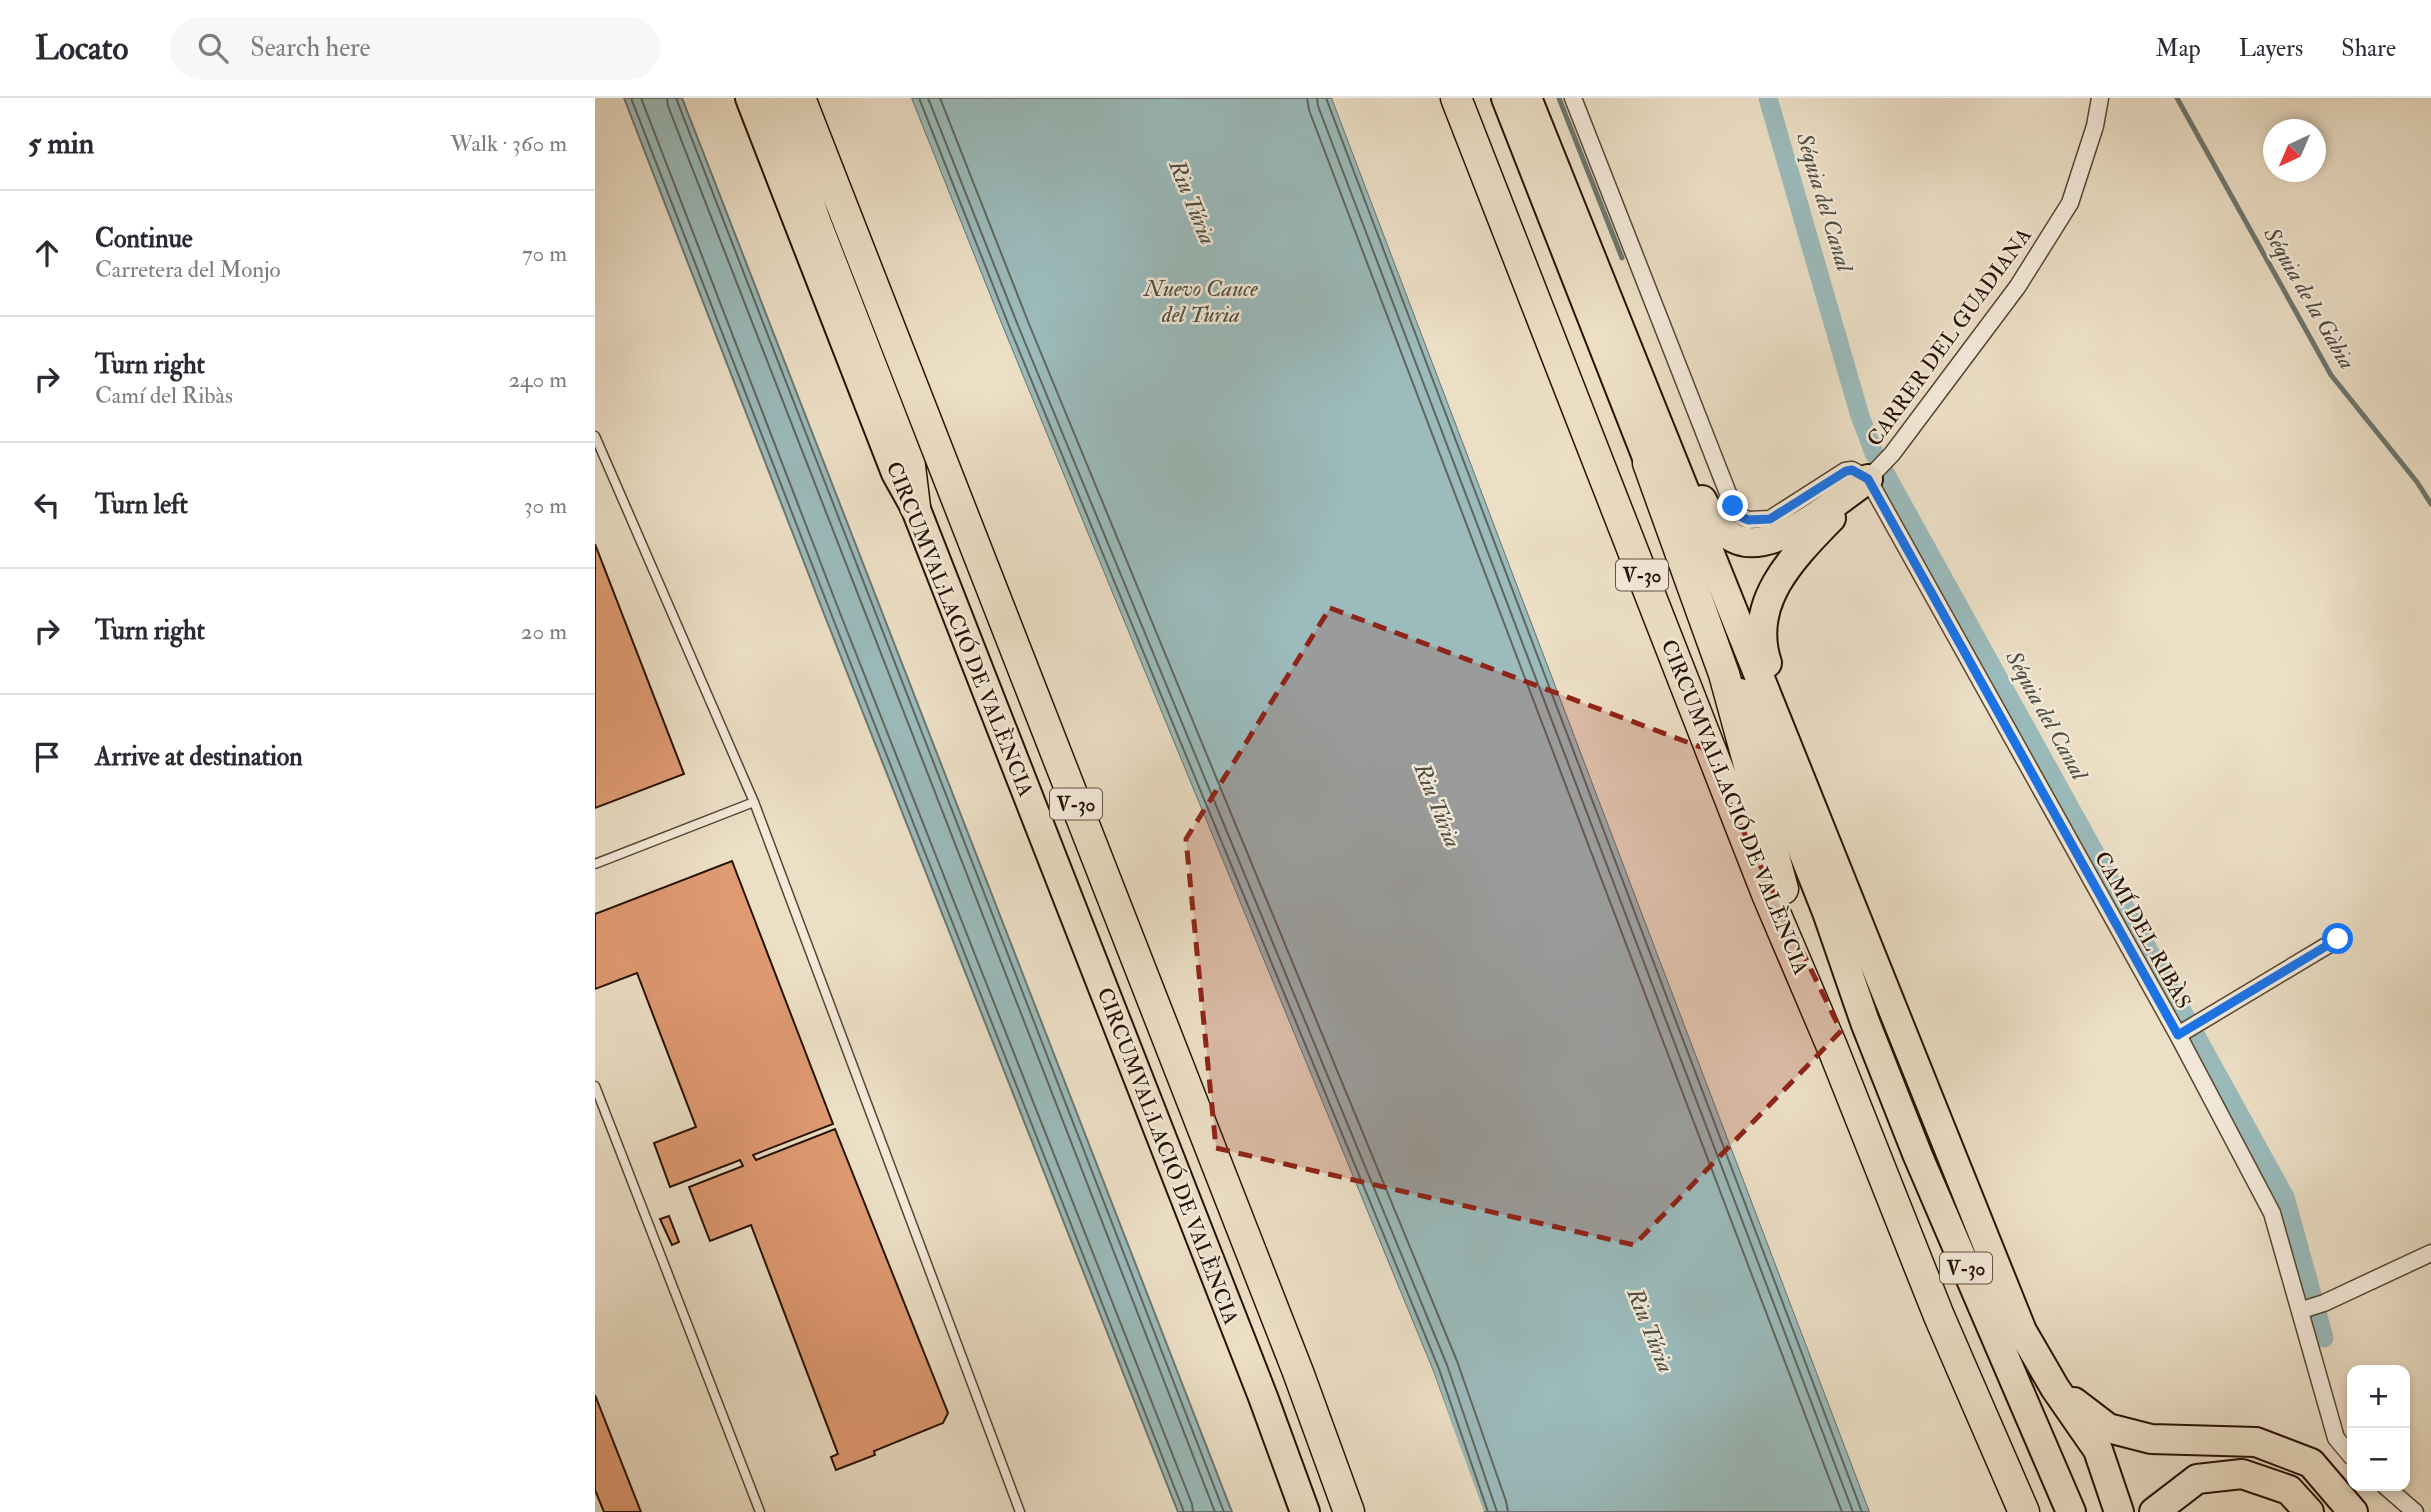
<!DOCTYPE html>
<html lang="en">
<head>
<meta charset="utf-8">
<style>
	body { margin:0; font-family:"IM FELL Double Pica",serif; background:#f7f7f7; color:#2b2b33 }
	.controls { position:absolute; right:21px; bottom:21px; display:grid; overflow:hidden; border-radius:14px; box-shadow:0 4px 10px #0003 }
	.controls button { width:63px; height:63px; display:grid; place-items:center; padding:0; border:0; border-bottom:2px solid #e1e1e2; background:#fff; color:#2b2b33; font:35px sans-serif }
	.compass { position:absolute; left:1668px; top:21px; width:63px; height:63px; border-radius:50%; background:#fff; box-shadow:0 4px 10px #0003; rotate:224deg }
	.stop { position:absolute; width:21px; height:21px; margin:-16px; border:5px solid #1a73e8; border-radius:50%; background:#fff }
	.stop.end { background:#1a73e8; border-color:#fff; box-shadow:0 2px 7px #0008 }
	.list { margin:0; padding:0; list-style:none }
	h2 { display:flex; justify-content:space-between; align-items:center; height:91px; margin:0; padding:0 28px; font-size:30px }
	h2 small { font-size:23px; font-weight:400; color:#7c7c81 }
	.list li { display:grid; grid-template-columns:46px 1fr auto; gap:21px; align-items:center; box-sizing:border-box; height:126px; padding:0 28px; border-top:2px solid #e1e1e2 }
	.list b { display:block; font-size:26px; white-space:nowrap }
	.list p { margin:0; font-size:23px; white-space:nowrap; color:#7c7c81 }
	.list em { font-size:23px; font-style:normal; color:#7c7c81 }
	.icon { flex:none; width:38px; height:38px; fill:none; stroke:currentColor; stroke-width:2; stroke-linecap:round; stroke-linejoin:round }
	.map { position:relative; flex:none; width:1836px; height:1414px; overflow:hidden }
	header { display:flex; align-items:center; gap:42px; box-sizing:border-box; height:98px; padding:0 35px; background:#fff; border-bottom:2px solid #e1e1e2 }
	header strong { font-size:33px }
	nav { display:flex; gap:38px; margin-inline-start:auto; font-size:24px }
	.search { width:490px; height:63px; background:#f7f7f7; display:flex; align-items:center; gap:18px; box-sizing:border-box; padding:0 24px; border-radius:38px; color:#7c7c81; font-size:26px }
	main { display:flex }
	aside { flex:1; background:#fff }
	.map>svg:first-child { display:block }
</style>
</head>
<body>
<header>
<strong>Locato</strong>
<div class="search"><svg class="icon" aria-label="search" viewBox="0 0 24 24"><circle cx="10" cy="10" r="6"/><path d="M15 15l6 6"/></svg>Search here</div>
<nav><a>Map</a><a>Layers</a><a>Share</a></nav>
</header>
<main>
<aside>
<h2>5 min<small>Walk · 360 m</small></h2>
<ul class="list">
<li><svg class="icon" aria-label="ahead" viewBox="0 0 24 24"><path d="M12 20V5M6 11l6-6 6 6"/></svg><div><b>Continue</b><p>Carretera del Monjo</p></div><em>70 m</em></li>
<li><svg class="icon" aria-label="right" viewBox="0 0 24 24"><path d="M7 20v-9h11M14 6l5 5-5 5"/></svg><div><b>Turn right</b><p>Camí del Ribàs</p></div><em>240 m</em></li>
<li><svg class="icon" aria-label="left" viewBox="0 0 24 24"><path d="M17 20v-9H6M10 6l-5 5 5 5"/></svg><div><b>Turn left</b></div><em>30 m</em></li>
<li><svg class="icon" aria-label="right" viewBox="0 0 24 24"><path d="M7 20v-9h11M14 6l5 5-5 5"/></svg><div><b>Turn right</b></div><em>20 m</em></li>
<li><svg class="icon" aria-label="arrive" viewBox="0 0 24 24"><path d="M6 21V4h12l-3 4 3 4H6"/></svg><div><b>Arrive at destination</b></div></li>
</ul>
</aside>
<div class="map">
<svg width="1836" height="1414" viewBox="0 0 1836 1414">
	<rect width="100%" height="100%" fill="#ecdfc6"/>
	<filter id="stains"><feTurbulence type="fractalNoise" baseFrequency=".00286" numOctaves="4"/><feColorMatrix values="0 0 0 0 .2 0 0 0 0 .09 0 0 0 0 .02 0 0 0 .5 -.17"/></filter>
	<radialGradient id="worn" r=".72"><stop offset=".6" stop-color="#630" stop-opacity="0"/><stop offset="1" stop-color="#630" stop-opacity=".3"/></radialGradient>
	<path fill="#9bbbbc" stroke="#6c7771" stroke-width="2" d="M29 0H87L637 1414H583L231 521Z
		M316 0H737L1275 1414H887L838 1273 410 235Z"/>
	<path fill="#ecdfc6" d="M313 0H316L410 235 838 1273 889 1414H883L834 1275 406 237Z
		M737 0H741L1278 1414H1275Z"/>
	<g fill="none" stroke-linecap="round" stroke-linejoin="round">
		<path stroke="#60665e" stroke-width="2" d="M36 0 237 518 589 1414
			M46 0 245 515 597 1406 598 1414
			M72 0 73 8 620 1414
			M81 0 629 1414
			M324 0 416 233 844 1271 893 1414
			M333 0 424 230 852 1267 902 1414
			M345 0 434 226 862 1263 911 1403 913 1414
			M712 0 714 12 1247 1414
			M722 0 723 8 1258 1414
			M731 0 1267 1414"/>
		<path stroke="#6c7771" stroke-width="5" d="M964 0 1027 160
			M1582 0 1736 277 1822 384 1836 406"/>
		<path stroke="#9bbbbc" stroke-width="19" d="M1173 0 1265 318 1279 355 1690 1099 1729 1240"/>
	</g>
	<path fill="#df9a72" stroke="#261201" stroke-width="2" d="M0 446 89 676 0 710Z
		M137 763 238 1026 158 1057 161 1062 240 1031 353 1315 348 1325 279 1353 280 1357 241 1372 236 1359 243 1356 156 1127 115 1143 94 1089 148 1068 145 1062 75 1089 59 1045 101 1029 42 875 0 891V816Z
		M74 1118 84 1144 77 1147 65 1121Z
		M0 1297 46 1414H9L0 1392Z"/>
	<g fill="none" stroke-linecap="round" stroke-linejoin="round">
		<defs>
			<path id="service" d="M0 338 159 704 425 1414
				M0 766 159 704
				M0 988 165 1414"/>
			<path id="minor" d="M978 0 1138 408 1145 418 1153 422 1175 421 1250 373 1257 372 1273 381
				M1273 381 1583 937 1677 1115 1741 1340 1757 1359
				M1273 381 1297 356 1423 188 1475 105 1500 28 1505 0
				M1583 937 1743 841
				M1707 1212 1729 1205 1836 1155
				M1790 1388 1820 1414"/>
			<path id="trunk" d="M155 0 301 375 320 409 668 1299 710 1414
				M911 0 1062 385
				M932 0 1427 1233 1460 1290 1503 1352 1524 1414
				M1107 402C1115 417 1125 435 1143 442 1182 456 1242 402 1273 381
				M1172 565C1152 505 1197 460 1236 420
				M1145 595 1232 814 1270 924 1323 1058 1476 1414
				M1479 1304 1513 1330 1556 1341 1661 1344 1716 1365 1758 1414
				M1559 1414 1602 1381 1647 1376 1694 1392 1714 1414"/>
			<path id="motorway" d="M179 0 220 123 315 368 320 409
				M205 0 703 1274 754 1414
				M861 0 1172 796 1238 951 1344 1218 1429 1414
				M1053 365 1129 576 1188 791"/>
		</defs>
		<use href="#service" stroke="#584532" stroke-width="11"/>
		<use href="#minor" stroke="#584532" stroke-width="19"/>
		<use href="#trunk" stroke="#261201" stroke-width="32"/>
		<use href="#motorway" stroke="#261201" stroke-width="33"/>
		<use href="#service" stroke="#f3eada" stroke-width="8"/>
		<use href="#minor" stroke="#f3eada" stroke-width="16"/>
		<use href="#trunk" stroke="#ecdfc6" stroke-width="28"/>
		<use href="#motorway" stroke="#ecdfc6" stroke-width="30"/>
	</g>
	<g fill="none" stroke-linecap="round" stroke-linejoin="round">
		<path stroke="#1a73e8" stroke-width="9" d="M1138 408 1145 418 1153 422 1175 421 1251 373 1257 372 1273 381 1583 937 1743 841"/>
	</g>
	<path fill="#8f2418" fill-opacity="0.2" stroke="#8f2418" stroke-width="5" stroke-dasharray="14 9" stroke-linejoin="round" d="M735 510 1108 650 1246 933 1039 1147 621 1050 591 741Z"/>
	<g text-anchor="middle" stroke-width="5" stroke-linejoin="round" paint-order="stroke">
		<g fill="#f3eada" stroke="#645342" stroke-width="2">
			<rect x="1021" y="461.5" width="52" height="31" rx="5"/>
			<rect x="455" y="690.5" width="52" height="31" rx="5"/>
			<rect x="1345" y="1154.5" width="52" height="31" rx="5"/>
		</g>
		<g font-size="19" font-weight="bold" fill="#261201">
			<text x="1047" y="484">V-30</text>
			<text x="481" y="713">V-30</text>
			<text x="1371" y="1177">V-30</text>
		</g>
		<g font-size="21" fill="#261201" stroke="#f3eada">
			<text transform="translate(1354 239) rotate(-54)" y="7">CARRER DEL GUADIANA</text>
			<text transform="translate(365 531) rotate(68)" y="7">CIRCUMVAL·LACIÓ DE VALÈNCIA</text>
			<text transform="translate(1140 709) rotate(68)" y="7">CIRCUMVAL·LACIÓ DE VALÈNCIA</text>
			<text transform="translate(1548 832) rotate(61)" y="7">CAMÍ DEL RIBÀS</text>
			<text transform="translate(573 1058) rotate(69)" y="7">CIRCUMVAL·LACIÓ DE VALÈNCIA</text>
		</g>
		<g font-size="23" font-style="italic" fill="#4f4d42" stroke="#f3eada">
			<text transform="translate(598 104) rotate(68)" y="8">Riu Túria</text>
			<text transform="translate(1230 104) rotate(73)" y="8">Séquia del Canal</text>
			<text x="606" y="198">Nuevo Cauce<tspan x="606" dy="26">del Turia</tspan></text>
			<text transform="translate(1715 200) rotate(60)" y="8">Séquia de la Gàbia</text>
			<text transform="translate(1452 617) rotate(61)" y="8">Séquia del Canal</text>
			<text transform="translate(843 707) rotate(68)" y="8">Riu Túria</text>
			<text transform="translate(1056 1232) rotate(68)" y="8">Riu Túria</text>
		</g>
	</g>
	<rect width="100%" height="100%" filter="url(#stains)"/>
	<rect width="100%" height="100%" fill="url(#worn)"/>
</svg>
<div class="controls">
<button>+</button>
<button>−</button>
</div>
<svg class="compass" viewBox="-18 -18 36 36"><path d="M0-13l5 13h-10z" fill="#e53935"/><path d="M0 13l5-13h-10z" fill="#7c7c81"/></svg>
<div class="stop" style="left:1743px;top:841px"></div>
<div class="stop end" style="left:1138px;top:408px"></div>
</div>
</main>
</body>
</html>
